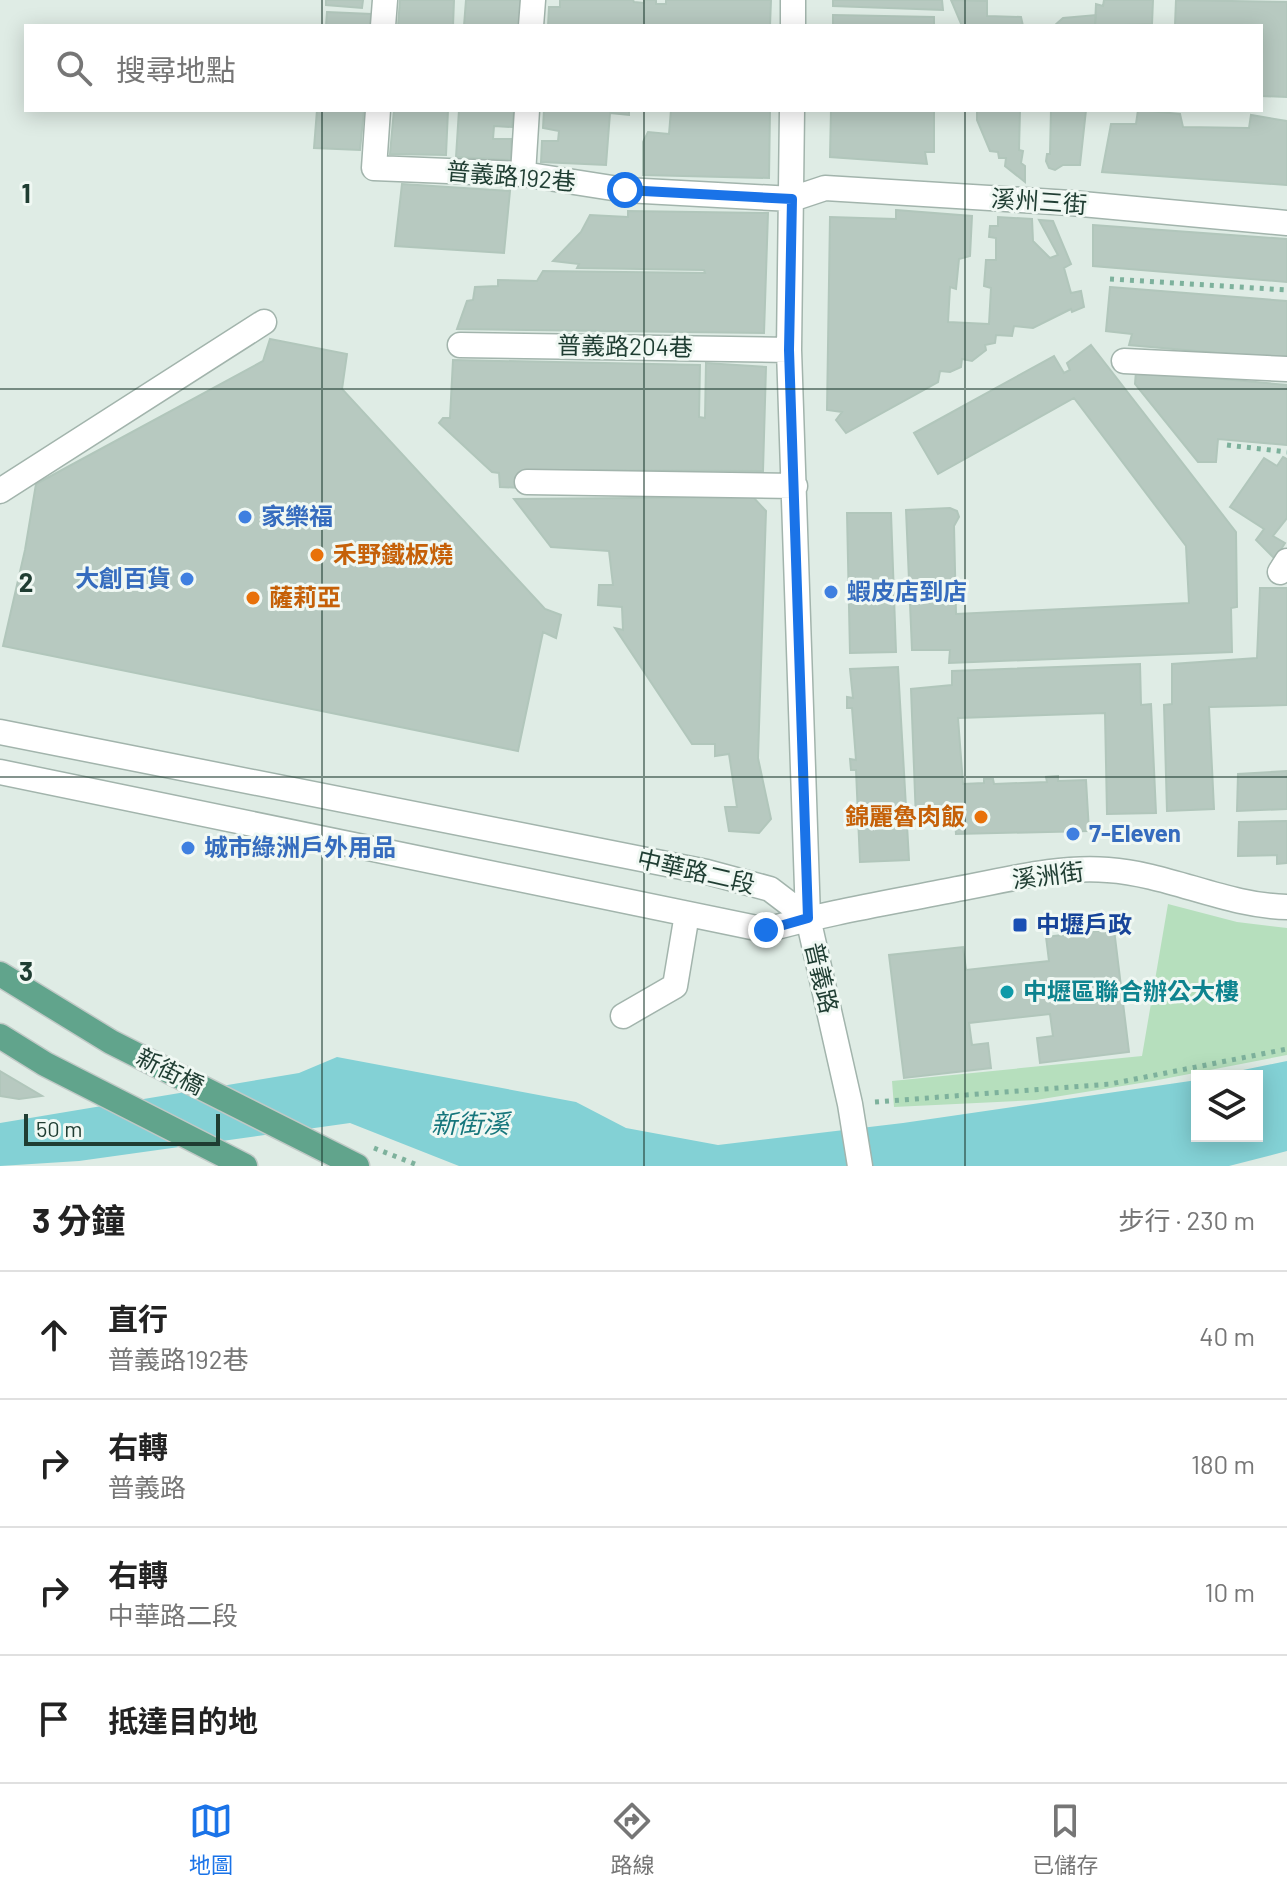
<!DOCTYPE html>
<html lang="zh-TW">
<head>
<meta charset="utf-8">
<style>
	body { margin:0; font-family:Barlow,"Noto Sans TC",sans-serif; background:#f6f6f6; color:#222 }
	.controls { position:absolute; right:24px; bottom:24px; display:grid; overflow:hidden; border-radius:0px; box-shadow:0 4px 20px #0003 }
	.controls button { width:72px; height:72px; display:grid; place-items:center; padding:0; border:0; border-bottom:2px solid #e0e0e0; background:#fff; color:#222; font:40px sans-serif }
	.scale { position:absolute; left:24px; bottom:20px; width:196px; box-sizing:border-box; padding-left:8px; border:4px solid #1f3d32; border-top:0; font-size:22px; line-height:28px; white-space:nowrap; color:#1f3d32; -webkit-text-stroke:6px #f0f8f3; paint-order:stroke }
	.stop { position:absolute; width:24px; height:24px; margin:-18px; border:6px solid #1a73e8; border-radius:50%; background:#fff }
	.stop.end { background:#1a73e8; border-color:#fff; box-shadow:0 2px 8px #0008 }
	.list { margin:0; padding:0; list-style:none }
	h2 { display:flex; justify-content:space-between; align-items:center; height:104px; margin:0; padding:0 32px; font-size:34px }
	h2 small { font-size:26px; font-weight:400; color:#767676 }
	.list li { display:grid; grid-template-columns:52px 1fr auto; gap:24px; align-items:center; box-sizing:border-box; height:128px; padding:0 32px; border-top:2px solid #e0e0e0 }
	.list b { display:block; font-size:30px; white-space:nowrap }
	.list p { margin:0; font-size:26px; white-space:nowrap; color:#767676 }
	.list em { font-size:26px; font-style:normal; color:#767676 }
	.icon { flex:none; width:44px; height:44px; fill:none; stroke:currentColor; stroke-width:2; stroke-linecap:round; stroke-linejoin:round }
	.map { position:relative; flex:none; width:1287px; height:1166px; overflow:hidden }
	.search { position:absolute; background:#fff; box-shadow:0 4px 20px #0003; left:24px; right:24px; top:24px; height:88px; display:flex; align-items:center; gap:20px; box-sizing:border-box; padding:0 28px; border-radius:0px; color:#767676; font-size:30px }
	.sheet { height:616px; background:#fff }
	nav { display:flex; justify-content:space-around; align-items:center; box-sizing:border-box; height:112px; border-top:2px solid #e0e0e0; background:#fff; font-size:22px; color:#767676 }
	nav a { display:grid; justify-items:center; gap:4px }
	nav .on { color:#1a73e8 }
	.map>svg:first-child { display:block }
</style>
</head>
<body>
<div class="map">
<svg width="1287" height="1166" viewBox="0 0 1287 1166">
	<rect width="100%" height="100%" fill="#dfece5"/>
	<path fill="#b6dfbd" d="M1168 904 1237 922 1287 928V1055L1153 1081 1036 1100 894 1107 892 1081 1142 1056Z"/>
	<path fill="#83d1d5" d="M337 1057 576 1102 626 1128 718 1145 903 1123 1197 1080V1136H1257V1076H1214L1287 1061V1151L1229 1166H459L350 1123 79 1161 0 1166V1123L299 1073Z"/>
	<path fill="#b7c9c0" stroke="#b1c6bb" stroke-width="2" d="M326 0H363L362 8 326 5Z
		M400 0H454L453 26H398Z
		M466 0H521L520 26H464Z
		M560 0H633L634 2 644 3V0H656V4H666V0H771L770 26H548L549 7H560Z
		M833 0H942L943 10 833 6Z
		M951 0 987 1V16L1021 17 1023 26H962Z
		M1104 0H1153L1152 24 1095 26 1096 4 1103 6Z
		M1176 0 1287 2V97L1261 96 1263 30 1261 26H1178L1175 25Z
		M327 12 371 14 370 26H326Z
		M833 15 934 17V26H833Z
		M1096 15 1095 26H1054L1063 18Z
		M317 110H364L360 150 314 148Z
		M394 110H448L446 155 390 154Z
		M459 110H514L512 127 494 126 493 139H511V160L456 157Z
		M544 110 565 111 629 110V115L610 113 606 165 541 162 542 141H558L559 131 543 128Z
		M671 110H770L769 178 643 175V142L648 132 669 134Z
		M831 110H934V152H925L927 164 830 157Z
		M977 110H1020L1019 150 1023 151 1021 163 1025 166V182L1005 166 1006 158H999L998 152 990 151 977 120Z
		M1051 110H1086L1080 165H1063L1055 170 1049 168 1046 161 1047 154H1050Z
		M1138 110 1180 114 1183 127 1249 128 1251 115 1287 121V185L1102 172 1111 124H1136Z
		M402 184 510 191 504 253 395 246Z
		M896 210 972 216 970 256 959 259 956 289 950 287 948 322 989 324 991 288 984 286 986 260H996V238L989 237 990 226H998V217L1032 219 1033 241 1050 258 1058 255 1039 220 1053 221 1071 264 1064 268 1071 293 1081 291 1084 307 1072 312 1071 309 1033 328 1014 326 1012 336 996 335 995 343 985 345 986 350 972 361 962 359 961 367 950 372 940 371 938 382 846 433 836 420 842 412 827 410 830 217 896 219Z
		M628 211 768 213 764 333 457 329 467 301 473 300 475 287 498 286V280L537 281 543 271 705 273 704 270 577 268 579 264 553 261 581 232 590 215 628 217Z
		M1093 225 1287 239V282L1093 266Z
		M1110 287 1287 301V359L1129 345 1132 334 1106 331Z
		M270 339 347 354 342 389 545 609 561 615 556 638 543 632 518 751 3 646 25 550 36 484 263 361Z
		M1091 345 1236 532 1237 607 1231 608 1232 652 949 663 950 650H912L906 510 950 508 957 511 959 517 954 526 956 614 1189 603 1186 546 1074 398 938 474 914 433 1054 356 1064 373 1070 370 1067 363Z
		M453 360 700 365 699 417 705 418 706 363 766 367 763 471 524 470 522 488 500 487 499 473 492 472 439 423 443 418H450Z
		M1136 371 1287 385V445L1218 439 1216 462H1198L1135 384Z
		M1283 457 1287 459V518L1273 536 1285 543 1275 559 1256 540 1264 529 1230 507 1264 458 1277 466Z
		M753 497 766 511 758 758 771 819 759 833 729 831 725 807H737L729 754 715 756V744H692L615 628 623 630 622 607 598 605 599 585H613L609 551 551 547 514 499Z
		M847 513H891L896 652 850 653Z
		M1260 588H1287V705L1209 707 1214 809 1167 811 1164 705 1172 704V664L1257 658Z
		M1140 664 1141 705 1151 704 1156 813 1107 814 1105 713 958 718 963 784 984 783V779H993L994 784 1047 782 1046 777 1058 776V781L1086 780 1089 831 956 834 955 818 916 820 911 689 952 685V671Z
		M898 667 909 860 860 862 856 770H851L850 759 856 760 852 708H847V697L853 698 850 669Z
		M1287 771V809L1237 811 1238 774Z
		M1287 821V863L1277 864V855L1238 856 1239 822Z
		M1114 929 1129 1052 1040 1063 1037 1038 1053 1036 1050 1014 969 1023 972 1045 988 1043 991 1068 904 1078 889 955 963 947 966 970 1049 961 1046 937Z
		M0 1071 42 1096 19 1099 0 1096Z"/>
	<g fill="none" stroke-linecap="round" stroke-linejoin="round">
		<defs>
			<path id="minor" d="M383 26 385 0
				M531 26 533 0
				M793 26V0
				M378 110 374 168 523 174 625 190 792 199 825 188 1071 203 1287 223
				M792 110 789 350 808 918 850 1104 860 1166
				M523 174 527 110
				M460 345 789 350
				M1124 361 1287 369
				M527 482 795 486
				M0 491 264 322
				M1280 572 1287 561
				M0 732 707 872 770 889 808 918
				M0 772 766 930C829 912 893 902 957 889 1007 880 1057 866 1108 870 1169 874 1226 906 1287 907
				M623 1016 675 986 687 914"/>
			<path id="major" d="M0 974 111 1042 357 1166
				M0 1036 45 1064 245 1166"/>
		</defs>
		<use href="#minor" stroke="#a2b4ac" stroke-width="27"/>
		<use href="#major" stroke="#c0c9c6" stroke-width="27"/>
		<path stroke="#7db19c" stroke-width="5" stroke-dasharray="4 6" stroke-linecap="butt" d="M1110 279 1287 290
			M1227 445 1287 452
			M875 1102 1110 1084 1287 1049
			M374 1148 420 1166"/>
		<use href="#minor" stroke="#fff" stroke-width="24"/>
		<use href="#major" stroke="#61a48c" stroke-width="24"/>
	</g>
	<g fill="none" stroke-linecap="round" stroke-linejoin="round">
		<path stroke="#1a73e8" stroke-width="10" d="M625 190 792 199 789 350 808 918 766 930"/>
	</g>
	<path fill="none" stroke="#1f3d32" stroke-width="2" stroke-opacity="0.55" d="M322 0V26M644 0V26M965 0V26M322 110V1166M644 110V1166M965 110V1166M0 389H1287M0 777H1287"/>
	<g fill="#3f7fe0" stroke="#f0f8f3" stroke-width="3">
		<circle cx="245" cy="517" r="8"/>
		<circle cx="187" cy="579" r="8"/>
		<circle cx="831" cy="592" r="8"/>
		<circle cx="1073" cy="834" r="8"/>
		<circle cx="188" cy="848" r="8"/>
	</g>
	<g fill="#e8710a" stroke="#f0f8f3" stroke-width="3">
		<circle cx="317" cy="555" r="8"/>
		<circle cx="253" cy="598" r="8"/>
		<circle cx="981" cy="817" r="8"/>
	</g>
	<rect fill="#1a4fb4" stroke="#f0f8f3" stroke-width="3" x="1012" y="917" width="16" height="16" rx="4"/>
	<circle fill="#0f9aa8" stroke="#f0f8f3" stroke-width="3" cx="1007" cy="992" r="8"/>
	<g text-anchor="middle" stroke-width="6" stroke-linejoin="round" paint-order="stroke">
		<g font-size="24" fill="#1f3d32" stroke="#f0f8f3">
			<text transform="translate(511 177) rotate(5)" y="8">普義路192巷</text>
			<text transform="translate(1039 202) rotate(4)" y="8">溪州三街</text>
			<text transform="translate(625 347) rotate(1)" y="8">普義路204巷</text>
			<text transform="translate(696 872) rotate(13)" y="8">中華路二段</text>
			<text transform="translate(1048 876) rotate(-7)" y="8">溪洲街</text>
			<text transform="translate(821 978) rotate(77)" y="8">普義路</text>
			<text transform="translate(170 1072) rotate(27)" y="8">新街橋</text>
		</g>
		<g font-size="24" font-weight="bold" fill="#366cbe" stroke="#f0f8f3" text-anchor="start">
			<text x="261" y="525">家樂福</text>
			<text x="171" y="587" text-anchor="end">大創百貨</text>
			<text x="847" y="600">蝦皮店到店</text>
			<text x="1089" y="842">7-Eleven</text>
			<text x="204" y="856">城市綠洲戶外用品</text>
		</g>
		<g font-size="24" font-weight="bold" fill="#c56008" stroke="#f0f8f3" text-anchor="start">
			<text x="333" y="563">禾野鐵板燒</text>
			<text x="269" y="606">薩莉亞</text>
			<text x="965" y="825" text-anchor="end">錦麗魯肉飯</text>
		</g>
		<g font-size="24" font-weight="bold" fill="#164399" stroke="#f0f8f3" text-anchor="start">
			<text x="1036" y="933">中壢戶政</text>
		</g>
		<g font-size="24" font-weight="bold" fill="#0d838f" stroke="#f0f8f3" text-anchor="start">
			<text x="1023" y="1000">中壢區聯合辦公大樓</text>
		</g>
		<g font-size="26" font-style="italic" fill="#16767c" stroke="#f0f8f3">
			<text x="470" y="1133">新街溪</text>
		</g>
	</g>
	<g font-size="26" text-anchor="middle" font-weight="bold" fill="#1f3d32" stroke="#f0f8f3" stroke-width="6" stroke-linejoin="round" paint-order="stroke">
		<text x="26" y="203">1</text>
		<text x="26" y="592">2</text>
		<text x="26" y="981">3</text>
	</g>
</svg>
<div class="controls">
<button><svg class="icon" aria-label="layers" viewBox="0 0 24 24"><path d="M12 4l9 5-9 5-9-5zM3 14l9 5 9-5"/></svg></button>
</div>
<div class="scale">50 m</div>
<div class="stop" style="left:625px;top:190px"></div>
<div class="stop end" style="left:766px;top:930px"></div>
<div class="search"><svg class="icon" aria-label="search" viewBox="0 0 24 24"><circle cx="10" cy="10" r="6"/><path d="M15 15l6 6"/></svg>搜尋地點</div>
</div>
<section class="sheet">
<h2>3 分鐘<small>步行 · 230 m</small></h2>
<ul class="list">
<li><svg class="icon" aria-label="ahead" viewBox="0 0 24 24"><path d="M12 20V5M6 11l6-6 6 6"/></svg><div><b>直行</b><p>普義路192巷</p></div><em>40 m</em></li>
<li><svg class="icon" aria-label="right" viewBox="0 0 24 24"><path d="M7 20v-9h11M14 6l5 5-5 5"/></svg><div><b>右轉</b><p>普義路</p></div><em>180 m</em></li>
<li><svg class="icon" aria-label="right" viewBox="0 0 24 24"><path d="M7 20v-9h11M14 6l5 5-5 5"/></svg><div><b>右轉</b><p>中華路二段</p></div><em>10 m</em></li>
<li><svg class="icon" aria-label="arrive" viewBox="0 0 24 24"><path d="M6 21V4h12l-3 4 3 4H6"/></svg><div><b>抵達目的地</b></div></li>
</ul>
</section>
<nav>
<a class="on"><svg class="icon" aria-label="map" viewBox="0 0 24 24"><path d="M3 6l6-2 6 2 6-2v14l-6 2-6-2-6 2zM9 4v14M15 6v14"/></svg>地圖</a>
<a><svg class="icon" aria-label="directions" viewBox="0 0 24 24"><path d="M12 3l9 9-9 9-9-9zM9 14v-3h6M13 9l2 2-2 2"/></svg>路線</a>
<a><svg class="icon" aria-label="saved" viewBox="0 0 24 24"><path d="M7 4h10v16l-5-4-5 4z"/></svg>已儲存</a>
</nav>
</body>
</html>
